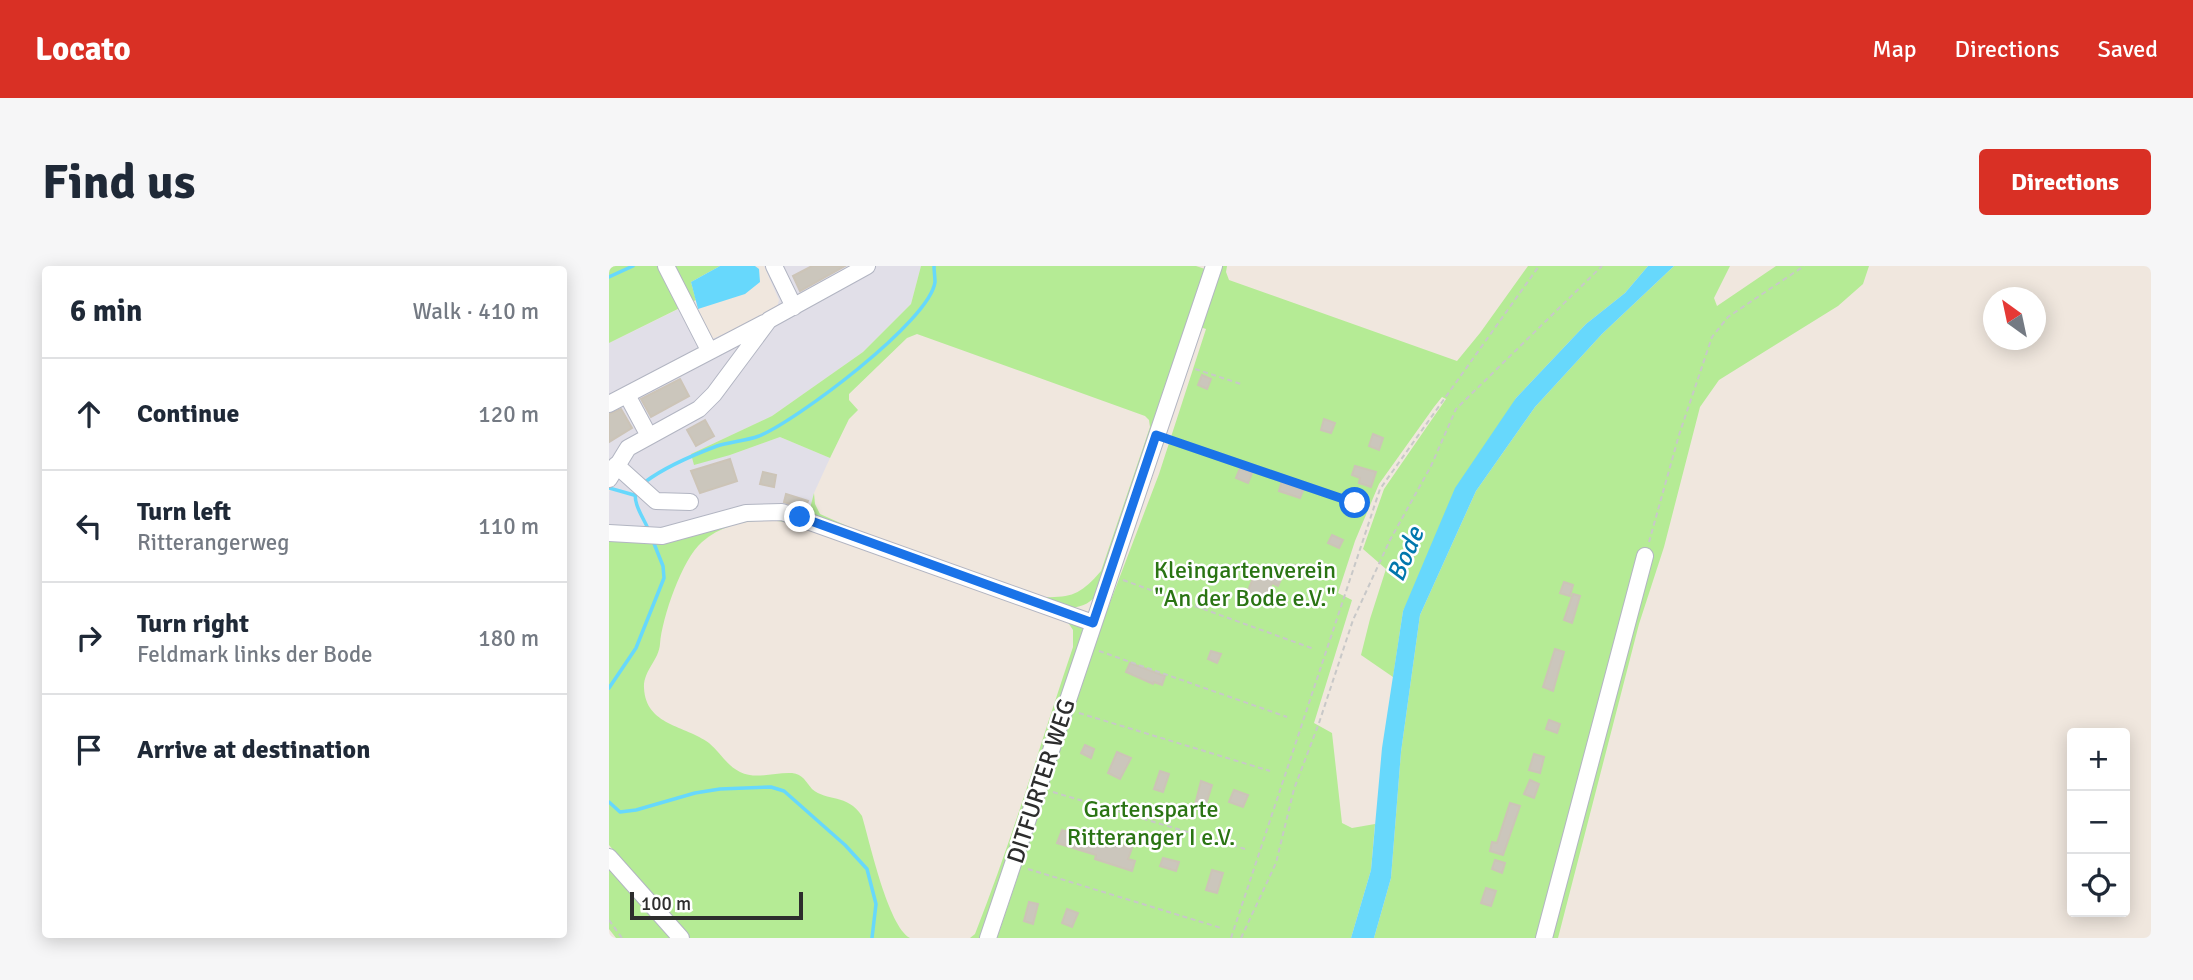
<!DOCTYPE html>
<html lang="en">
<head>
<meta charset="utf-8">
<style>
	body { margin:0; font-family:Signika,sans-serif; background:#f6f6f7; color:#1f2937 }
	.controls { position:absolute; right:21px; bottom:21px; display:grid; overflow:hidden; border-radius:7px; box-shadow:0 4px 18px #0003 }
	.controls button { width:63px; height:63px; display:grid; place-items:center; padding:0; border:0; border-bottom:2px solid #e0e1e3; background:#fff; color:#1f2937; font:35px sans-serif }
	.compass { position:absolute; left:1374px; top:21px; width:63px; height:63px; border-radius:50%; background:#fff; box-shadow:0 4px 18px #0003; rotate:327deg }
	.scale { position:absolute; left:21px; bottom:18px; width:173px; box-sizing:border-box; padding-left:7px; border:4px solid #2d2d2d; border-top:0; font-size:19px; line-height:24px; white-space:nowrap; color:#2d2d2d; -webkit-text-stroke:5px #fff; paint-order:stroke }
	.stop { position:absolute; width:21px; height:21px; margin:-16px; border:5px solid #1a73e8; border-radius:50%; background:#fff }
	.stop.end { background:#1a73e8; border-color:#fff; box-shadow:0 2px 7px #0008 }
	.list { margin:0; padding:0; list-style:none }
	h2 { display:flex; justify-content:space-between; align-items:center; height:91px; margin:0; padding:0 28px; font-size:30px }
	h2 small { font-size:23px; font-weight:400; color:#747a83 }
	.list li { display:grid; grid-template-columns:46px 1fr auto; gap:21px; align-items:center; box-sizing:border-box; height:112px; padding:0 28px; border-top:2px solid #e0e1e3 }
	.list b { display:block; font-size:26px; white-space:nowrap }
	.list p { margin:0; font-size:23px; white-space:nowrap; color:#747a83 }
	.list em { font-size:23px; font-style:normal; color:#747a83 }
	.icon { flex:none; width:38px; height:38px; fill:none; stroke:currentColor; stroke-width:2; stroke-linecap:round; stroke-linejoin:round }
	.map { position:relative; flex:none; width:1542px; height:672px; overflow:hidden; border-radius:7px }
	header { display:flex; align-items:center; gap:42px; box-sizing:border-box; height:98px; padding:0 35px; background:#d93025; color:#fff }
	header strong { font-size:33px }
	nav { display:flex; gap:38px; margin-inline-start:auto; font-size:24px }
	.intro { display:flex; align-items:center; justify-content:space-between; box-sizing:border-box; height:168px; padding:0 42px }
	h1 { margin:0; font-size:49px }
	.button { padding:18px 32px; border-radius:7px; background:#d93025; color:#fff; font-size:24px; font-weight:700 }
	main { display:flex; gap:42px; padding:0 42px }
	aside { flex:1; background:#fff; border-radius:7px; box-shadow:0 4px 18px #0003 }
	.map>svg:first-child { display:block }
</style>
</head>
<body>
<header>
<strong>Locato</strong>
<nav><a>Map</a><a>Directions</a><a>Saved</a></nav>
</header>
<div class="intro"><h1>Find us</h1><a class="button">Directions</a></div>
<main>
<aside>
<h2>6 min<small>Walk · 410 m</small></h2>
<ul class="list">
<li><svg class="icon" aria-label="ahead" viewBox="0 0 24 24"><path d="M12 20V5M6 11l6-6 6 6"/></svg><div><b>Continue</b></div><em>120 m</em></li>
<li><svg class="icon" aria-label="left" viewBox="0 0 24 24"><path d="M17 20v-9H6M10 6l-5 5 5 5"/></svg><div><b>Turn left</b><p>Ritterangerweg</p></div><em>110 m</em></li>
<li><svg class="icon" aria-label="right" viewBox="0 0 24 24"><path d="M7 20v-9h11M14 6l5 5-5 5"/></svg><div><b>Turn right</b><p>Feldmark links der Bode</p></div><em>180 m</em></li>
<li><svg class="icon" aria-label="arrive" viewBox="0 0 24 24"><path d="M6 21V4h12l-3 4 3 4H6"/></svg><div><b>Arrive at destination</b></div></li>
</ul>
</aside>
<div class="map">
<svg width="1542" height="672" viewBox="0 0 1542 672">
	<rect width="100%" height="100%" fill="#f0e7de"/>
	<path fill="#e1dfe8" d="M155 0H312L302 38 254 86 163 150 82 188 121 189 171 171 221 192 205 227 199 250 138 240 104 247 55 266 0 260V226L4 217 0 215V77L82 37 101 74 167 45 170 34Z"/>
	<path fill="#b5eb95" d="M0 0H111L82 16 87 34 0 77Z
		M312 0H587L599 4 490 326C482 337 475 340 462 342L199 250 205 227 206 238 211 248 247 264 434 331C463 332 472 328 492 305L541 161 540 154 536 150 308 68 298 72 240 128V134L249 144 240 153 221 192 171 171 121 189 85 199 82 188 163 150 254 86 302 38Z
		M610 0H618L617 6 620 14 848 95 871 67 919 0H1039L1016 27 977 58 907 132 794 345 784 411 752 389 761 353 777 303 754 283 775 223 837 133 833 131 825 141 770 218 746 275 729 327 743 334 705 457 723 467 733 557 743 562 766 558 762 604 742 672H388L497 347 550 208 597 63 591 61Z
		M1065 0H1121L1105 32 1108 40 1167 0H1260L1254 18 1229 40 1110 114 1091 141 1055 281 1030 358 949 672H938L1042 283 1035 284 931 672H765L782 612 792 486 811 349 867 225 926 141 993 68Z
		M170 251 188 254 458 350C467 354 474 358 477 369L374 672H361L366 668C403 574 432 476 464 381V364L456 352 189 258C157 251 119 253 93 276 73 293 53 352 51 378 50 394 34 405 35 422 37 460 76 459 100 477 111 486 117 499 131 506 147 514 166 506 183 507 194 508 197 516 203 523 218 536 238 527 253 550 261 577 279 660 301 672H81L70 662 0 579V273L51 275 137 253Z
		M0 597 65 672H7L0 663Z"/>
	<path fill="#67d8fc" d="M111 0H146L150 3 151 16 136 28 89 43 82 16Z
		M1039 0H1065L993 68 926 141 867 225 811 349 792 486 782 612 765 672H742L762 604 773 482 794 345 846 222 907 132 977 58 1016 27Z"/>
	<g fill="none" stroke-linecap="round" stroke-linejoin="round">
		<path stroke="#67d8fc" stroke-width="3.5" d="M0 11 24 0
			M36 216C56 201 84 189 108 180 121 176 136 175 150 170 187 155 321 55 326 16 326 11 325 5 325 0
			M0 222 25 229
			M27 223C23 238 35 252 40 265
			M0 422 27 382 55 312 54 300 44 275
			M0 536 11 546 27 544 86 527 111 523 162 521 175 525 236 579 258 603 267 638 263 672"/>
	</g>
	<path fill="#cbc6bc" stroke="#ccc4b7" stroke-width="2" d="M203 0H236L191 25 184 10Z
		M593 109 602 113 598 123 589 119Z
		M71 113 80 130 42 151 32 133Z
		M12 143 23 162 0 176V148Z
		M715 153 726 157 722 167 712 164Z
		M96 154 105 170 87 180 78 164Z
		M764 168 774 172 770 184 760 180Z
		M121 193 128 215 91 227 82 205Z
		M746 200 767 206 762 221 750 217 751 212 743 209Z
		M631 202 643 207 639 217 627 212Z
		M154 206 167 209 165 221 151 218Z
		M673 215 695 222 691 232 670 225Z
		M177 228 199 235 196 243 175 236Z
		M723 269 734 274 730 282 719 277Z
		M685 299 695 302 692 311 682 308Z
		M648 302 673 311 669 320 663 317 655 337 637 330Z
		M955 316 964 319 961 330 951 327Z
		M964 328 971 330 963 357 955 354Z
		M946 383 955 386 944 425 934 421Z
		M602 385 612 388 608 397 599 393Z
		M521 397 556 410 553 419 545 416 544 418 517 406Z
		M940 454 951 458 948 467 937 463Z
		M476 479 485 483 482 492 472 487Z
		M508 486 522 492 511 513 499 507Z
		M925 488 935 491 931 507 920 504Z
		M551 505 560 508 554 526 545 523Z
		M921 514 930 518 925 532 915 528Z
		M592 515 603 519 596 541 586 539Z
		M625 524 639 529 634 541 620 536Z
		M901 537 911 540 894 589 881 585 883 576 888 577Z
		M453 564 490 576 491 573 523 582 519 593 526 595 523 605 486 593 487 589 448 577Z
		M554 592 570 596 567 605 551 600Z
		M886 594 896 597 893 607 883 603Z
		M603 604 614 607 608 627 597 624Z
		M877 622 887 625 882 640 872 637Z
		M420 636 429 638 424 658 415 655Z
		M458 643 469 647 463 661 453 657Z"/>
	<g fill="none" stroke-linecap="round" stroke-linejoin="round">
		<defs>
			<path id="minor" d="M57 0 100 84
				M165 0 185 41
				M18 129 40 170
				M0 138 155 57
				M7 199 47 235 81 236
				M0 213 19 182 90 143 105 128 160 54 258 0
				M0 267 53 270 137 247 173 246 484 357
				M0 591 72 672
				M379 672 605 0
				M935 672 1036 290"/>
		</defs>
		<use href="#minor" stroke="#b2b5c2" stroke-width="18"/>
		<path stroke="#c8c8c8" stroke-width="2" stroke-dasharray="5 3.5" stroke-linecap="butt" d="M586 103 632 118
			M562 174 746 237
			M1040 276 1070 169 1103 71 1119 51 1195 0
			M514 314 705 383
			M490 385 678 451
			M470 447 661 505
			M444 526 636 583
			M419 603 612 662
			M0 654 13 672
			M622 672 771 223 930 0
			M632 672 667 597 685 523 710 457 744 354 781 274 822 200 847 143 993 0"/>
		<use href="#minor" stroke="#fff" stroke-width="16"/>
	</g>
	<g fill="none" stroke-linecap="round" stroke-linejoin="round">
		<path stroke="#1a73e8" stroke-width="9" d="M191 251 484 357 547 169 746 237"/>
	</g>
	<g text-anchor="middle" stroke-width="5" stroke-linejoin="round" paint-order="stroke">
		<g font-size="24" fill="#2a7413" stroke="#fff">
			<text x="636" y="312">Kleingartenverein<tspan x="636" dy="28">"An der Bode e.V."</tspan></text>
			<text x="542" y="551">Gartensparte<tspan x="542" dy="28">Ritteranger I e.V.</tspan></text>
		</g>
		<g font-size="24" fill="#2d2d2d" stroke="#fff">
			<text transform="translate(432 515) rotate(-72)" y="8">DITFURTER WEG</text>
		</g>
		<g font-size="26" font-style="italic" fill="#0077ad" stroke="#fff">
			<text transform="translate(796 288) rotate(-67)" y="9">Bode</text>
		</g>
	</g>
</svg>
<div class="controls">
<button>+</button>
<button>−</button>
<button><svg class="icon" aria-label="locate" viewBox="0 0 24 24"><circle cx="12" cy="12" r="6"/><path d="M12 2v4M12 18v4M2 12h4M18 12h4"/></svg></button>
</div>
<svg class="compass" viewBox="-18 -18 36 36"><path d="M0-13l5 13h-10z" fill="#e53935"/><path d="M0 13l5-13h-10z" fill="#747a83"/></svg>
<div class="scale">100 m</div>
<div class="stop" style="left:746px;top:237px"></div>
<div class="stop end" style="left:191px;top:251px"></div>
</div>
</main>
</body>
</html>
